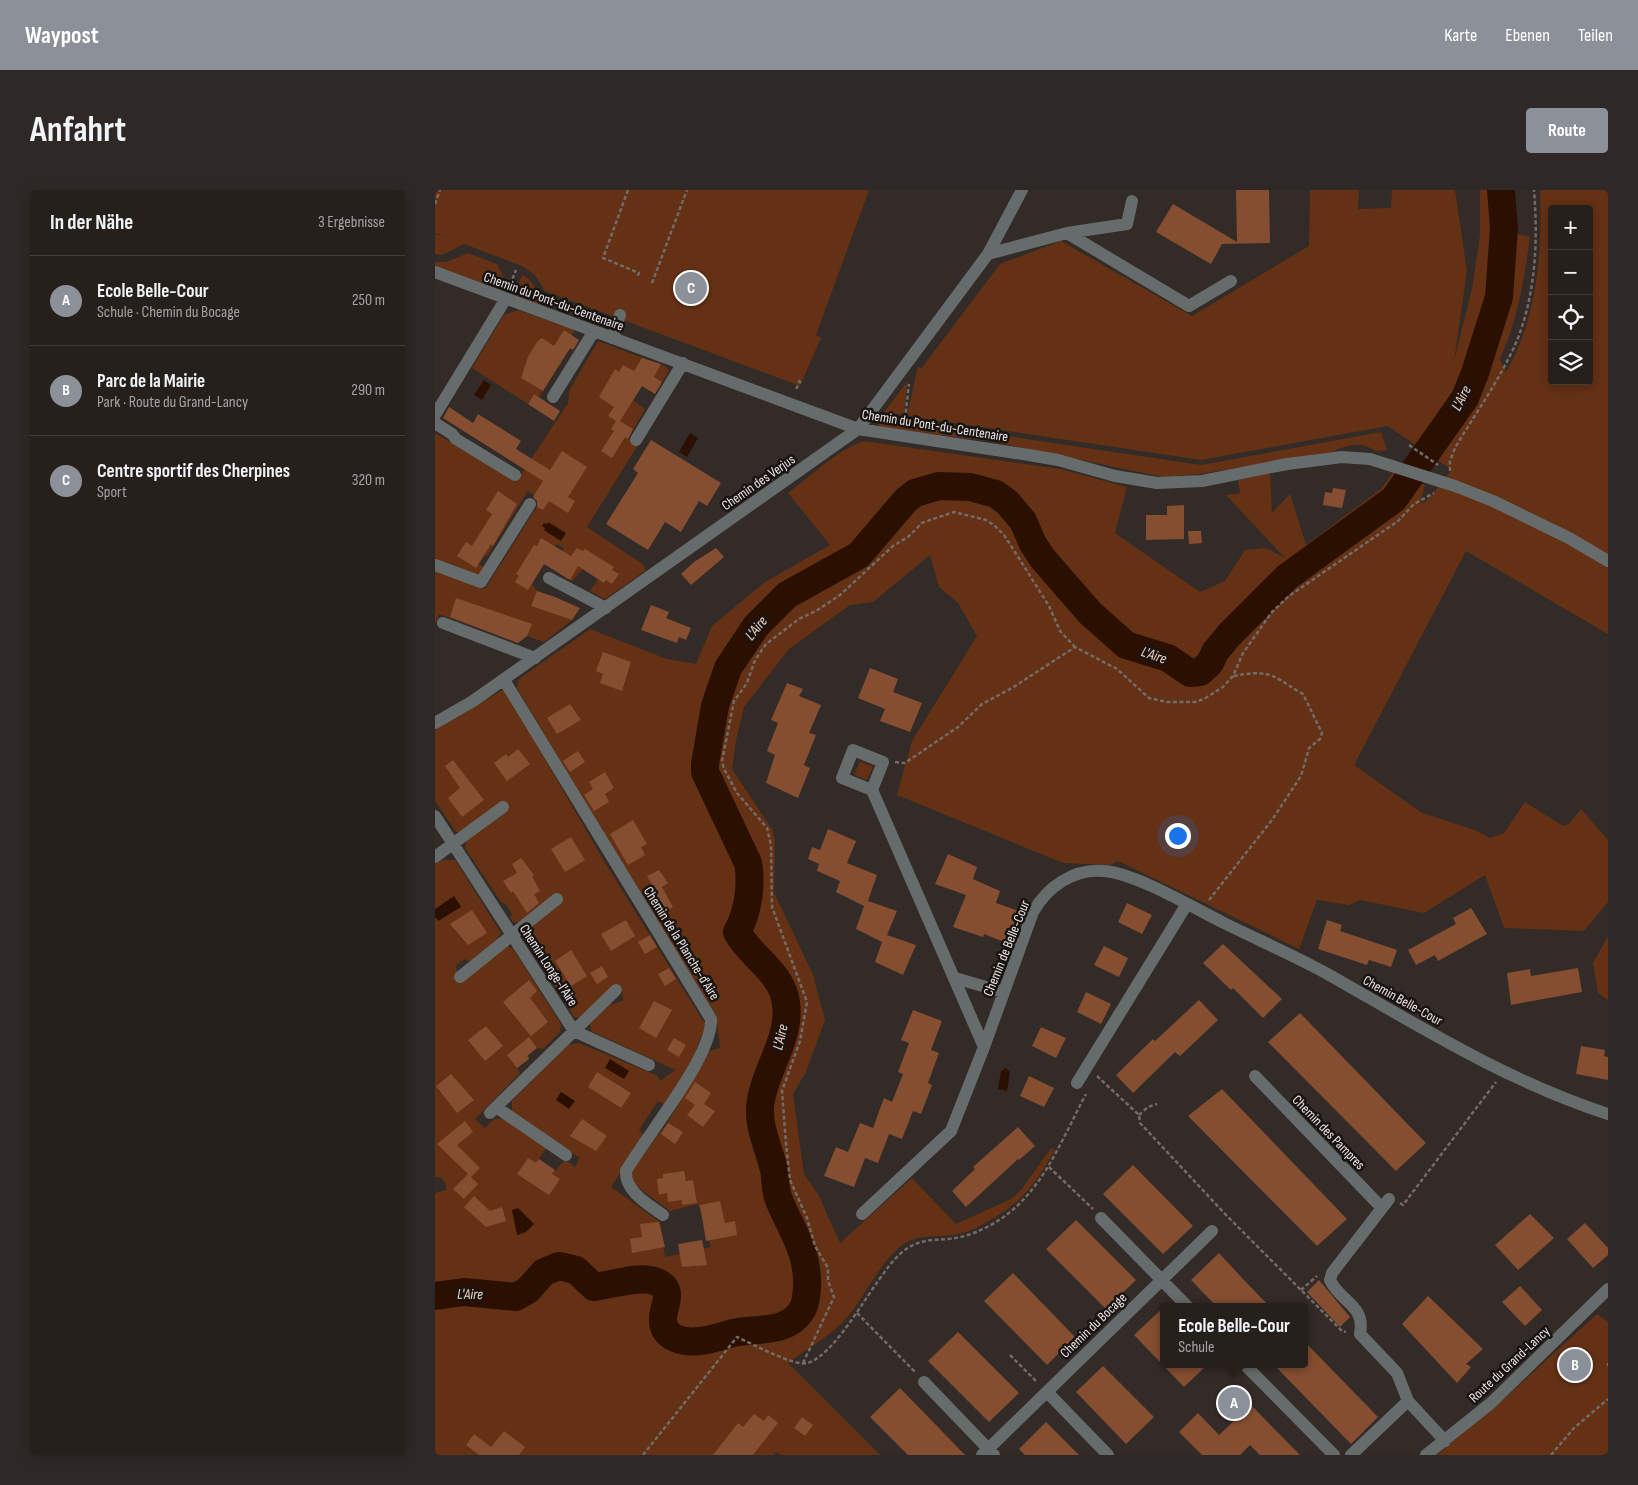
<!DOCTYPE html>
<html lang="de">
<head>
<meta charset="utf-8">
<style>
	body { margin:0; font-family:"Sofia Sans Condensed",sans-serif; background:#2e2826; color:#f1f3f6 }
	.controls { position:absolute; right:15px; top:15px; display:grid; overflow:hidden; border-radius:5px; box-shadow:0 2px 12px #0003 }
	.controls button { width:45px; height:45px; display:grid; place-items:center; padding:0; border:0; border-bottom:1px solid #423e3b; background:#26201d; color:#f1f3f6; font:25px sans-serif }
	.you { position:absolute; left:742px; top:645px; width:18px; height:18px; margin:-12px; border:4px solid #fff; border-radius:50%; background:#1a73e8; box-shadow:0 0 0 8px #1a73e833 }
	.badge { display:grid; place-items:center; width:32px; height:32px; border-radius:50%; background:#8c9099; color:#fff; font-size:16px; font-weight:700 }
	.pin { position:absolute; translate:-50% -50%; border:2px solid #fff; box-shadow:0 1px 5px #0006 }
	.popup { position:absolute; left:725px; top:1113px; width:148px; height:65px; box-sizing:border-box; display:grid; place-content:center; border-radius:5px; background:#26201d; filter:drop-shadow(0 1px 4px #0005); font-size:16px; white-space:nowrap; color:#a4a3a4 }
	.popup b { font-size:19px; color:#f1f3f6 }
	.popup::after { content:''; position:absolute; left:50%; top:100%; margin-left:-10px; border:10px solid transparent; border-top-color:#26201d }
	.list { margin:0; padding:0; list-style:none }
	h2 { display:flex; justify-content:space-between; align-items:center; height:65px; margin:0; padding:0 20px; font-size:21px }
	h2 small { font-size:16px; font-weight:400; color:#a4a3a4 }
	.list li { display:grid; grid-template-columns:32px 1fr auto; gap:15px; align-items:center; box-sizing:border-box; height:90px; padding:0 20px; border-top:1px solid #423e3b }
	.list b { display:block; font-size:19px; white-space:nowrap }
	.list p { margin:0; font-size:16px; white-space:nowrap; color:#a4a3a4 }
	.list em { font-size:16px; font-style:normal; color:#a4a3a4 }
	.icon { flex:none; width:28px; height:28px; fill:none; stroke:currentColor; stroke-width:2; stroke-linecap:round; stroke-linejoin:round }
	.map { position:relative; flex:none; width:1173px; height:1265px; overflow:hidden; border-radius:5px }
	header { display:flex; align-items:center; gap:30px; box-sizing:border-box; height:70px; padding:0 25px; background:#8c9099; color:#fff }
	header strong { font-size:24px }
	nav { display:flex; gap:28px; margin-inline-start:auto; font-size:18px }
	.intro { display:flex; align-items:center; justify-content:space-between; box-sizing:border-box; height:120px; padding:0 30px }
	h1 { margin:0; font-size:35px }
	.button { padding:12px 22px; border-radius:5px; background:#8c9099; color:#fff; font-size:18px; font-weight:700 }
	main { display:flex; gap:30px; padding:0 30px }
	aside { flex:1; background:#26201d; border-radius:5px; box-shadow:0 2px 12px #0003 }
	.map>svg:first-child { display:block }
</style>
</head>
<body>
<header>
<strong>Waypost</strong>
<nav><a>Karte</a><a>Ebenen</a><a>Teilen</a></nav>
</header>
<div class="intro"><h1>Anfahrt</h1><a class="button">Route</a></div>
<main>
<aside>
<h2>In der Nähe<small>3 Ergebnisse</small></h2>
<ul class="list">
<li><span class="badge">A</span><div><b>Ecole Belle-Cour</b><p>Schule · Chemin du Bocage</p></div><em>250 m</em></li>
<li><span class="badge">B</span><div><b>Parc de la Mairie</b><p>Park · Route du Grand-Lancy</p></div><em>290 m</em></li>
<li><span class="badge">C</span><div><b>Centre sportif des Cherpines</b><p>Sport</p></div><em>320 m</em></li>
</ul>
</aside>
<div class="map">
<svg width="1173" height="1265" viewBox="0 0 1173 1265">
	<rect width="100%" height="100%" fill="#332b27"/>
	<path fill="#643114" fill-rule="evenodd" d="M0 0H434L381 145 386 148 365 196 110 101 100 85 87 76 29 54 7 65 0 64V44L11 47 0 43Z
		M875 0H924L923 19 956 18 957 0H1020L1032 81 1019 171 1037 99 1045 45V0H1059L1062 39 1095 47C1089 91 1083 128 1065 169L1071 182C1103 127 1107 62 1105 0H1173V444L1031 361 919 575 987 623 1040 640 1055 648 1069 643 1090 612 1128 636 1134 634 1146 619 1173 650V712L1149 741 1069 738 1050 685 989 723 925 710 914 715 882 710 864 759 683 671 675 675 628 673 462 605 477 551 542 446 523 413 504 397 495 365 438 412 415 415 354 459 309 517 301 550 297 579 337 639 340 650 339 702 378 785 390 830 371 882 358 904 369 984 383 1004 405 1053 477 988 521 1034 576 1009 586 1000 616 958 620 960C600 993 592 1008 557 1029 546 1035 536 1042 523 1044 504 1048 480 1043 465 1057 440 1078 429 1110 408 1132 392 1148 370 1160 353 1173L445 1265H345L341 1262 339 1265H0V1003L11 1000V994L5 987H0V674L6 670H20L66 743 60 752 36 772 30 769 21 775 22 783 73 756 78 759 126 834 125 842 108 859 102 858 93 865 95 868 82 878 85 883 40 929 50 938 59 929H71L111 958 104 969 117 984 130 970 140 977 145 968 77 923V911L133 855 144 853 223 886 225 891 240 880 156 841 155 834 174 815 188 811 187 800 149 828 139 827 90 749 93 739 86 733 78 732 75 727 77 724 71 714 66 712 30 658 31 650 27 642H21L0 611V540L69 499 172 676 268 831 272 833 259 865 231 915 223 911 204 940 209 945 176 997 225 1032 230 1067 276 1057 263 1014 235 1021 200 995 196 981 233 932 274 861 285 858 281 825 163 635 82 498 84 489 155 439 232 469 261 474 277 436 330 392 395 355 353 303C377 285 401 261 428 251L625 279 692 297 680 343 765 402 790 391 810 360 831 358 850 368 791 305 805 303 803 290 835 283 837 323 855 304 871 355 946 299 958 283 990 295 985 313 991 312 1017 280 953 236 766 270 472 226 483 176 486 179 565 74 626 51 757 126 874 56ZM1117 19H1154V191H1117Z
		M33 63 62 74 72 94 61 98 0 76V72H11Z
		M87 85 94 89 106 106 154 125 152 129 110 112 103 115 83 106 82 99Z
		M83 120 140 140 130 154 136 158 123 176 91 173 116 188 104 207 99 204 93 214 37 178 69 125Z
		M163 151 232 177 234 181 220 204 207 196 198 210 210 219 193 249 203 255 152 337 209 375 210 381 170 409 155 401 163 389 148 379 137 391 125 384 120 374 129 358 122 354 97 394 102 401 97 416 137 430 109 452 92 446 83 453 4 424 0 435V381L50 399 106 310 93 301 52 366 50 365 44 374 49 377 46 383 41 385 0 370V243L81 292 133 213 134 201Z
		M472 192 469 225 449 222Z
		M444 227 766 275 946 242 952 260C936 263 939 257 926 255 915 254 905 258 895 263L764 284 728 287 559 252 453 238C447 237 441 236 440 229Z
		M425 571 438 577 432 590 419 585Z
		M1173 746V810L1163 803 1158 773Z
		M1162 1124 1173 1132V1265H1002L1060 1217Z"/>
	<path fill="#2b1002" d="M49 190 56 195 47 210 39 205Z
		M255 243 263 248 252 267 244 262Z
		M113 332 131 343 126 351 109 340 110 338 107 336 109 333 112 334Z
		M19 706 26 717 3 731 0 727V719Z
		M175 869 194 881 189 889 170 878Z
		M571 878 575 882 572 901 563 899 566 881Z
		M126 902 140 911 134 919 121 910Z
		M83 1018 99 1034 91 1042 82 1045 77 1020Z"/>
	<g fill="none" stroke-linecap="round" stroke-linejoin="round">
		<path stroke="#2b1002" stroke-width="28" d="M0 1106 29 1102 81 1107 93 1100 109 1082 124 1076 141 1080 159 1097C176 1095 198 1087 215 1090 243 1096 228 1114 228 1129 227 1149 250 1153 265 1151 276 1150 287 1146 298 1143 320 1138 353 1144 367 1120 371 1114 371 1106 372 1099 374 1062 357 1042 344 1010 340 1001 341 990 339 980 334 958 321 933 326 910 332 874 362 840 348 801 339 778 314 764 302 742 313 723 317 694 313 673L270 582V574L280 516 293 478 321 436 352 405 424 365 471 310 480 303 504 296 535 297 561 304 572 312 588 331 598 354 608 369 655 423 691 455 733 468 755 483 765 482 775 473 780 462 795 444 852 387 959 309 1030 208 1040 183 1064 107 1069 38 1066 0"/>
	</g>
	<path fill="#854e31" d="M801 0H834L835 53 787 54 776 74 721 42 738 14 802 52Z
		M129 140 144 150 138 160 135 158 108 201 86 188 93 167 102 152 107 148 119 156Z
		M207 168 226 174 219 187 227 192 220 204 207 196 185 231 198 239 193 249 190 247 177 268 166 261 179 241 176 239 181 231 173 226 179 217 164 207 180 179 184 182 188 175 199 181Z
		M99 204 125 221 119 231 93 214Z
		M14 217 38 233 43 224 86 251 81 259 115 280 127 261 152 277 133 307 140 311 133 323 114 311 108 320 102 317V311L98 307 108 291 8 228Z
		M216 250 286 293 272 316 264 311 246 342 230 332 213 360 171 334 203 283 198 279Z
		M898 298 911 300 907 318 888 315 890 302 897 303Z
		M63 301 82 314 58 356 56 354 41 378 22 366 31 352 37 356 57 324 51 320Z
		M749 315V349L711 350V325H732V316Z
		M753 341H766L767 353 754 354Z
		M106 348 136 366 142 358 148 361 150 359 179 377 177 380 184 384 177 394 171 390 169 393 143 376 135 390 109 374 93 400 80 392 84 386 81 384 99 355 102 356Z
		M281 358 289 367 256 395 246 384 259 372Z
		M102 401 120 407 145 418 137 430 96 416Z
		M21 408 97 434 92 446 83 453 15 427Z
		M216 415 234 422 231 428 256 438 251 450 244 447 242 453 206 440Z
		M168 462 196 472 187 501 165 493 168 484 161 481Z
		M435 478 463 489 458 502 487 513 475 542 445 531 450 519 423 508Z
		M352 493 368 499 364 506 386 515 374 543 381 545 369 575 375 578 363 608 331 593 340 565 332 561 343 533 336 530Z
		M135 514 146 530 122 544 112 528Z
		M83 559 95 574 72 591 59 573 71 564 73 567Z
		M143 561 150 572 135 582 128 571Z
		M18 570 49 610 27 627 13 608 25 598 10 576Z
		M170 582 179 598 170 604 174 612 159 621 149 605 158 599 154 592Z
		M198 630 212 654 206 657 210 665 193 675 175 644Z
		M393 639 421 651 412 673 442 685 433 711 462 721 452 745 481 755 468 785 440 772 447 752 421 739 429 716 401 702 405 691 382 681 384 674 373 669 377 657 385 660Z
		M136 647 150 670 130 682 116 659Z
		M513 664 542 677 538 689 565 701 561 713 589 723 577 755 549 744 548 747 518 737 531 705 500 694Z
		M86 668 99 685 97 686 105 701 99 704 104 713 92 723 78 701 76 703 68 691 82 683 77 674Z
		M224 680 233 693 227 697 238 717 226 725 219 712 215 714 208 703 218 697 212 686Z
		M692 713 717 725 707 744 683 732Z
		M1036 718 1052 744 1003 771 1000 765 981 775 973 760 1021 734 1018 728Z
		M37 720 52 743 33 755 15 734Z
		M191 730 200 746 176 761 166 744Z
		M892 730 907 735 905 741 962 760 956 777 934 770 932 775 883 759Z
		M215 745 222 757 210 764 203 752Z
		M788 754 847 809 828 828 798 798 796 800 768 773Z
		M669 756 693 768 684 787 659 775Z
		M136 760 152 786 136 796 120 771Z
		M167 776 173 787 162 794 155 783Z
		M234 778 241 789 230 796 223 784Z
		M1143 778 1147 802 1076 815 1072 783 1095 779 1096 786Z
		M94 790 102 801 95 808 113 832 96 846 68 812Z
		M651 802 676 814 666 834 642 822Z
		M764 810 783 830 745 866 740 862 698 903 681 885 718 849 720 851Z
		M219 811 237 820 221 848 204 838Z
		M478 820 507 831 496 860 504 863 493 893 497 895 486 924 478 921 467 949 454 944 443 973 430 968 419 997 389 986 401 957 413 962 425 933 438 938 449 908 457 912 468 884 463 882 474 853 466 850Z
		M865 823 991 953 961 981 833 852Z
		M51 836 68 856 50 871 33 850Z
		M606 837 631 848 621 868 597 856Z
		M94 847 102 858 92 866 94 869 82 878 72 865Z
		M239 848 251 855 244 867 232 860Z
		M1146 856 1170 860 1169 866 1173 867V890L1141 884Z
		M162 882 196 903 186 918 153 897Z
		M16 884 39 910 22 923 1 896Z
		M594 886 619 898 609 917 585 906Z
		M260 892 276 903 269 914 280 921 268 937 252 925 260 915 250 908Z
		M787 899 912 1029 882 1056 753 926Z
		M147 929 172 946 161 961 135 946Z
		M30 931 38 942 22 955 45 978 36 987 43 994 29 1009 18 999 33 984 2 954Z
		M233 933 248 942 240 954 226 944Z
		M583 937 600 956 584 970 583 969 531 1017 517 1001 540 979 538 977Z
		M93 968 101 973 104 969 120 980 117 984 125 989 114 1005 82 984Z
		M698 975 758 1036 728 1064 668 1004Z
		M249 981 251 991 258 990 262 1013 247 1015V1010L233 1012 232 1003 224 1005 222 989 228 988V984Z
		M39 1006 55 1021 67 1017 71 1031 51 1037 29 1017Z
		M285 1011 290 1033 300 1031 302 1045 271 1051 265 1015Z
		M1095 1024 1119 1048 1083 1080 1060 1055Z
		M641 1030 701 1090 671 1119 611 1059Z
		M224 1032 230 1057 197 1063 195 1049 207 1047 205 1034Z
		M1150 1033 1173 1058V1065L1158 1078 1132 1049Z
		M267 1050 272 1075 247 1077 243 1054Z
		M784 1063 808 1089 835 1117H782L756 1090Z
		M578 1083 640 1147 612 1175 549 1111Z
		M884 1090 915 1127 905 1137 872 1102Z
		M1085 1096 1107 1120 1090 1136 1067 1112Z
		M993 1106 1048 1159 1031 1174 1036 1177 1022 1193 967 1134Z
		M729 1117V1174H773L749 1197 699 1145Z
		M523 1142 584 1203 554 1232 493 1171Z
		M869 1151 943 1227 916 1254 838 1174H869Z
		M668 1176 719 1227 691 1254 641 1202Z
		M465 1198 499 1233 530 1265H473L435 1227Z
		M816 1215 865 1265H825L815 1255 805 1265H767L744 1242 763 1223 784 1245Z
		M319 1224 329 1231 333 1225 343 1233 318 1265H278L303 1233 308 1237Z
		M367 1227 378 1235 370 1246 359 1238Z
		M611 1232 644 1265H590L584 1259Z
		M69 1241 90 1257 84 1265H44L31 1255 39 1244 56 1257Z"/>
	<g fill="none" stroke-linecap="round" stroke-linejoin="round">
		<path stroke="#736b68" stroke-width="2.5" stroke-dasharray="4 2.5" stroke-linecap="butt" d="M193 0 168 68 204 83 202 87
			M0 14 5 0
			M217 93 252 0
			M75 95 81 80
			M361 199 365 192 363 190
			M470 229 474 194
			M974 255 1003 275
			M1015 281V271L1020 258C1041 222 1067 187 1083 148 1101 101 1103 49 1099 0
			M460 572 470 573 523 537 547 514 577 498 640 457 682 479 714 508 732 512H760L769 509 788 497 798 486 808 463 837 422 854 406 963 331 979 314 999 303
			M774 710 837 630 866 586 874 558 885 549 887 543 868 504 864 502C835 483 833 480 798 486
			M662 886 704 925 705 933 791 1025 907 1141 911 1142
			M704 925 713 917 722 914
			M614 977 658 1019
			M965 1013 968 1015 1061 892
			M866 1100 882 1086
			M422 1123 480 1182
			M575 1165 602 1192
			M368 1173 399 1107 393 1091V1078L380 1056 372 1028 355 990 351 954 347 901 365 851 372 812 337 717 336 655 332 638 302 603 289 579 287 571 299 511 312 493 320 470 331 454 364 429 381 421 405 405 458 356 473 347 487 333 495 330 519 322 551 330 559 335 569 345 592 381 614 416 625 441 640 457
			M1173 1173V1176
			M208 1265 302 1147C316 1153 359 1177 373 1173 405 1162 438 1089 465 1064 488 1043 507 1054 533 1045 601 1022 620 962 651 904
			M1116 1265 1139 1238 1173 1209"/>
		<path stroke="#666c6b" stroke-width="12" d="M632 43 754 116 796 91
			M553 64 632 43 692 34 697 11
			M0 82 423 239 594 265 623 270 680 286 722 293 767 291 852 274 892 269 906 267 935 269 1020 296 1058 311 1134 348 1173 371
			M177 148 185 125
			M118 207 159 141
			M0 225 70 110
			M0 233 17 244 21 249 80 285
			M201 250 248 173
			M0 375 46 392 95 314
			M114 388 171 418
			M8 433 100 468
			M69 490 276 829C278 866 211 946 191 981 190 1002 213 1014 228 1025
			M0 533 38 511 423 239 553 64 587 0
			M437 600 407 588 418 560 448 572 437 600 549 857
			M0 626 139 841
			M0 667 68 617
			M25 787 122 709
			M520 788 568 802
			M139 841 214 875
			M820 886 947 1018
			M642 893 752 714
			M61 917 131 965
			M55 923 181 800
			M954 1009 897 1083 895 1090C905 1112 931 1115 925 1144L962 1183 973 1211 1010 1251
			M427 1024 516 941 549 857 598 722C612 697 639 678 669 681 700 683 757 717 787 732 821 749 856 764 889 782 981 834 1071 891 1173 924
			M666 1028 753 1117
			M809 1174 899 1265
			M489 1192 559 1265
			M612 1202 673 1265
			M547 1265 777 1041
			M916 1265 973 1211
			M991 1265 1056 1213 1173 1099"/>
	</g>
	<g text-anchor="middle" stroke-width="5" stroke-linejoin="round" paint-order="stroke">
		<g font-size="14" fill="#ece6e4" stroke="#181412">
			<text transform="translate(119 111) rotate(20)" y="5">Chemin du Pont-du-Centenaire</text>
			<text transform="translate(500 235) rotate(9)" y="5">Chemin du Pont-du-Centenaire</text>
			<text transform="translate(323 292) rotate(-35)" y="5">Chemin des Verjus</text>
			<text transform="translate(247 753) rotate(58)" y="5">Chemin de la Planche-d'Aire</text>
			<text transform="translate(571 758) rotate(-68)" y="5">Chemin de Belle-Cour</text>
			<text transform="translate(114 775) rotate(57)" y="5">Chemin Longe-l'Aire</text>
			<text transform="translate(968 810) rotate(29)" y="5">Chemin Belle-Cour</text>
			<text transform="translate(894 942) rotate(46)" y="5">Chemin des Pampres</text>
			<text transform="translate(658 1135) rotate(-44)" y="5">Chemin du Bocage</text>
			<text transform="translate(1074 1174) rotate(-43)" y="5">Route du Grand-Lancy</text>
		</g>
		<g font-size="15" font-style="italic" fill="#f5d1c0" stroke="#181412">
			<text transform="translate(1026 208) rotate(-63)" y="5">L'Aire</text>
			<text transform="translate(321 438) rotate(-51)" y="5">L'Aire</text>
			<text transform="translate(719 465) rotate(19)" y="5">L'Aire</text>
			<text transform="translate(345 847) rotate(-77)" y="5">L'Aire</text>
			<text transform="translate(35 1104) rotate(1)" y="5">L'Aire</text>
		</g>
	</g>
</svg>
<div class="controls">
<button>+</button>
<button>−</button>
<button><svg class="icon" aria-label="locate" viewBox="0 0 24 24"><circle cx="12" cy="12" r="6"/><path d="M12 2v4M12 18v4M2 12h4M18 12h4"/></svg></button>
<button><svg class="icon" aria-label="layers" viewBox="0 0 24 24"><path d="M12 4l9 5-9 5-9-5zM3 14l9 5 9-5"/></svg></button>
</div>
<div class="you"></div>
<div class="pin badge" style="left:799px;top:1213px">A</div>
<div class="popup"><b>Ecole Belle-Cour</b>Schule</div>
<div class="pin badge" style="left:1140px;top:1175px">B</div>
<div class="pin badge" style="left:256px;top:98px">C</div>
</div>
</main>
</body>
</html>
